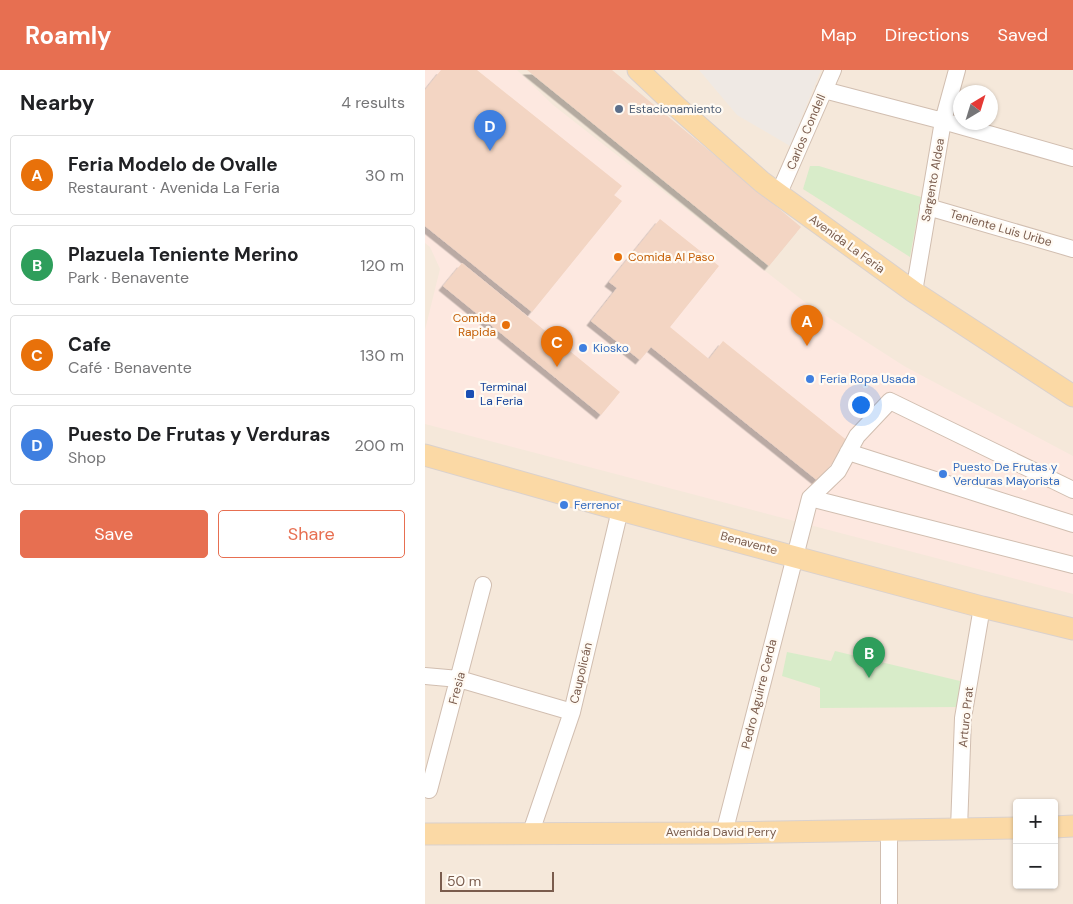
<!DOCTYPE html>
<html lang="en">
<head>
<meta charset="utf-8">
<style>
	body { margin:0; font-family:"DM Sans",sans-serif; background:#f2f2f2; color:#202124 }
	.controls { position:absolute; right:15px; bottom:15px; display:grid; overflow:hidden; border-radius:5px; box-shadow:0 1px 4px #0004 }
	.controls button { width:45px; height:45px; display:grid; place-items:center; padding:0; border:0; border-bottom:1px solid #e0e0e0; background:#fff; color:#202124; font:25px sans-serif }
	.compass { position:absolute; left:528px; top:15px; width:45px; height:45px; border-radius:50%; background:#fff; box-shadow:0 1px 4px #0004; rotate:38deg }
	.scale { position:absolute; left:15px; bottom:12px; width:114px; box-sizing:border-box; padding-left:5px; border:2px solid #7a5c4d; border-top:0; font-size:14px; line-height:18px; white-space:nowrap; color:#7a5c4d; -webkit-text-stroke:4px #fffaf3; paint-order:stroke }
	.you { position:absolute; left:435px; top:334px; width:18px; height:18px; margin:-12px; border:4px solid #fff; border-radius:50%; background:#1a73e8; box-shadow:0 0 0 8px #1a73e833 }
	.badge { display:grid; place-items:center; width:32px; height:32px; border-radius:50%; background:#e76f51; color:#fff; font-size:16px; font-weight:700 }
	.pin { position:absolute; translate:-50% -41px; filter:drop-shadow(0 1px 2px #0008) }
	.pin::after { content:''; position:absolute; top:26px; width:18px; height:15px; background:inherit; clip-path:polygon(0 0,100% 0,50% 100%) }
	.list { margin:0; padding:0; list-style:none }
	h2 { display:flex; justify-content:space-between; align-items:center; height:65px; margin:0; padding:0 20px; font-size:21px }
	h2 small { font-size:16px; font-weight:400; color:#757577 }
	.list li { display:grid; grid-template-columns:32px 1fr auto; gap:15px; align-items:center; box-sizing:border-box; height:80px; margin:0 10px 10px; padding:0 10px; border:1px solid #e0e0e0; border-radius:5px }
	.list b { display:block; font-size:19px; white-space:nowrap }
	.list p { margin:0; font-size:16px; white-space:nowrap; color:#757577 }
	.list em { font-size:16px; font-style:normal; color:#757577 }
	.actions { display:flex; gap:10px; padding:15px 20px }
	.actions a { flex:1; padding:11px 0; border:1px solid #e76f51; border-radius:5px; text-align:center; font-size:18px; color:#e76f51 }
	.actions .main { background:#e76f51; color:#fff }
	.map { position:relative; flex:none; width:648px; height:834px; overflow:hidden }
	header { display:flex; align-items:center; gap:30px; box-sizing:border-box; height:70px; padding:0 25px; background:#e76f51; color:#fff }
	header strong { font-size:24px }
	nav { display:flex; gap:28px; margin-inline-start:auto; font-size:18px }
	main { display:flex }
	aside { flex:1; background:#fff }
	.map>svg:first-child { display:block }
</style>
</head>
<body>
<header>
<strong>Roamly</strong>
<nav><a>Map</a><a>Directions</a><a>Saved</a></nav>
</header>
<main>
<aside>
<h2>Nearby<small>4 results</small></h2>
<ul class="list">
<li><span class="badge" style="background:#e8710a">A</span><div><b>Feria Modelo de Ovalle</b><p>Restaurant · Avenida La Feria</p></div><em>30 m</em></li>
<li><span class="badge" style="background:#2e9e5b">B</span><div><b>Plazuela Teniente Merino</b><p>Park · Benavente</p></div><em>120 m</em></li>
<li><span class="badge" style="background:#e8710a">C</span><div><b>Cafe</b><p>Café · Benavente</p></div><em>130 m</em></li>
<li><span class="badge" style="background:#3f7fe0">D</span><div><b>Puesto De Frutas y Verduras</b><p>Shop</p></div><em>200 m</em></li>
</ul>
<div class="actions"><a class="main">Save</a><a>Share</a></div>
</aside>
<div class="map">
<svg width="648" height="834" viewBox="0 0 648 834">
	<defs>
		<filter id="shadow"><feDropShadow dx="-4.5" dy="4.5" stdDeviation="0" flood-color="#0004"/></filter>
	</defs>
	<rect width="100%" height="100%" fill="#fdf6ec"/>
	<path fill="#f5e8da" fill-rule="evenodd" d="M0 0H648V834H0ZM536 22H566V52H536ZM592 733H629V815H592Z"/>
	<path fill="#fde8e0" d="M0 0H92L128 35 381 233 479 296 648 386V524L0 354V260L15 199 5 177 0 173Z"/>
	<path fill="#efe9e4" d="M274 0H396L365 76 312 45Z"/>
	<path fill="#d8ecc9" d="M385 96H394L496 127 485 187 378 119Z
		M410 581 535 611 533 637 395 638V618L357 606 362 582 406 591Z"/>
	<path fill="#f3d5c3" filter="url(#shadow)" d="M16 0H52L197 116 189 125 197 131 107 242 0 156V20Z
		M102 0H187L376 157 344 196Z
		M235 149 294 196 245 257 284 289 298 271 424 372 393 411 226 277 215 290 166 251 192 218 184 212Z
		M37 193 195 322 176 345 18 216Z"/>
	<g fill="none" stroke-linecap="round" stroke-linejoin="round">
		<defs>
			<path id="minor" d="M399 20 518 51 648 88
				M354 123 408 0
				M503 137 648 179
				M489 222 518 51 532 0
				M423 382 648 454
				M385 428 648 495
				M0 606 34 609 147 642
				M4 720 58 515
				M534 759 538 648 557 537
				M106 762 147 642 195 440
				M299 763 385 428 413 401 432 366 465 331 648 420
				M464 834V760"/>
			<path id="major" d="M213 0 252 37 337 112 489 222 648 326
				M0 385 195 440 557 537 648 559
				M629 757 648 756
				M0 764 299 763 592 758"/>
		</defs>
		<use href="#minor" stroke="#d1beb0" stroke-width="18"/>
		<use href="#major" stroke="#dad1cd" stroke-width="23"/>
		<use href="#minor" stroke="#fff" stroke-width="16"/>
		<use href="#major" stroke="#fbd9a5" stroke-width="21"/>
	</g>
	<circle fill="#5c6f8a" stroke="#fffaf3" stroke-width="2" cx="194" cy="39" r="5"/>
	<g fill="#e8710a" stroke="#fffaf3" stroke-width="2">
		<circle cx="193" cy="187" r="5"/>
		<circle cx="81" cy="255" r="5"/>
	</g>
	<g fill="#3f7fe0" stroke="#fffaf3" stroke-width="2">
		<circle cx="158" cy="278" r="5"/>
		<circle cx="385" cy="309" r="5"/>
		<circle cx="518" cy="404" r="5"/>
		<circle cx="139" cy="435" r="5"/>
	</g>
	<rect fill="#1a4fb4" stroke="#fffaf3" stroke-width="2" x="40" y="319" width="10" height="10" rx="2.5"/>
	<g text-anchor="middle" stroke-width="4.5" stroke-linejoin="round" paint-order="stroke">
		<g font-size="12" fill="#4e5e75" stroke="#fffaf3" text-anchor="start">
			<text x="204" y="43">Estacionamiento</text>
		</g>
		<g font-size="12" fill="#7a5c4d" stroke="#fffaf3">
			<text transform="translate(381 62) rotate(-67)" y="4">Carlos Condell</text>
			<text transform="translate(508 110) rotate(-80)" y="4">Sargento Aldea</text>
			<text transform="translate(576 158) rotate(16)" y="4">Teniente Luis Uribe</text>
			<text transform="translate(422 174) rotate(36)" y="4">Avenida La Feria</text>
			<text transform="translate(324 473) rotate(15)" y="4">Benavente</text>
			<text transform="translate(156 603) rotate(-77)" y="4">Caupolicán</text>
			<text transform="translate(32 618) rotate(-75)" y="4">Fresia</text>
			<text transform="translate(334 624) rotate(-76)" y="4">Pedro Aguirre Cerda</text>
			<text transform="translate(541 647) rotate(-84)" y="4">Arturo Prat</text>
			<text x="296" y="766">Avenida David Perry</text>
		</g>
		<g font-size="12" fill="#c56008" stroke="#fffaf3" text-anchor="start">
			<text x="203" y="191">Comida Al Paso</text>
			<text x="71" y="252" text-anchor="end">Comida<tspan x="71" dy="14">Rapida</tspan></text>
		</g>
		<g font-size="12" fill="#366cbe" stroke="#fffaf3" text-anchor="start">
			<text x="168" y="282">Kiosko</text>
			<text x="395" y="313">Feria Ropa Usada</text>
			<text x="528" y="401">Puesto De Frutas y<tspan x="528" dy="14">Verduras Mayorista</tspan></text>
			<text x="149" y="439">Ferrenor</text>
		</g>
		<g font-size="12" fill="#164399" stroke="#fffaf3" text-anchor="start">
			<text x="55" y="321">Terminal<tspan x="55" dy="14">La Feria</tspan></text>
		</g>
	</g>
</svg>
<div class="controls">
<button>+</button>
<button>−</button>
</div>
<svg class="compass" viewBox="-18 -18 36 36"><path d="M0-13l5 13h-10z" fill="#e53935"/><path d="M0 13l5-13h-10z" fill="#757577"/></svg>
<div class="scale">50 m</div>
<div class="you"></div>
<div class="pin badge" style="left:382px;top:276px;background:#e8710a">A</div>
<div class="pin badge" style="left:444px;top:608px;background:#2e9e5b">B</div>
<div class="pin badge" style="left:132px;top:297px;background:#e8710a">C</div>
<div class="pin badge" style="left:65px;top:81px;background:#3f7fe0">D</div>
</div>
</main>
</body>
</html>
